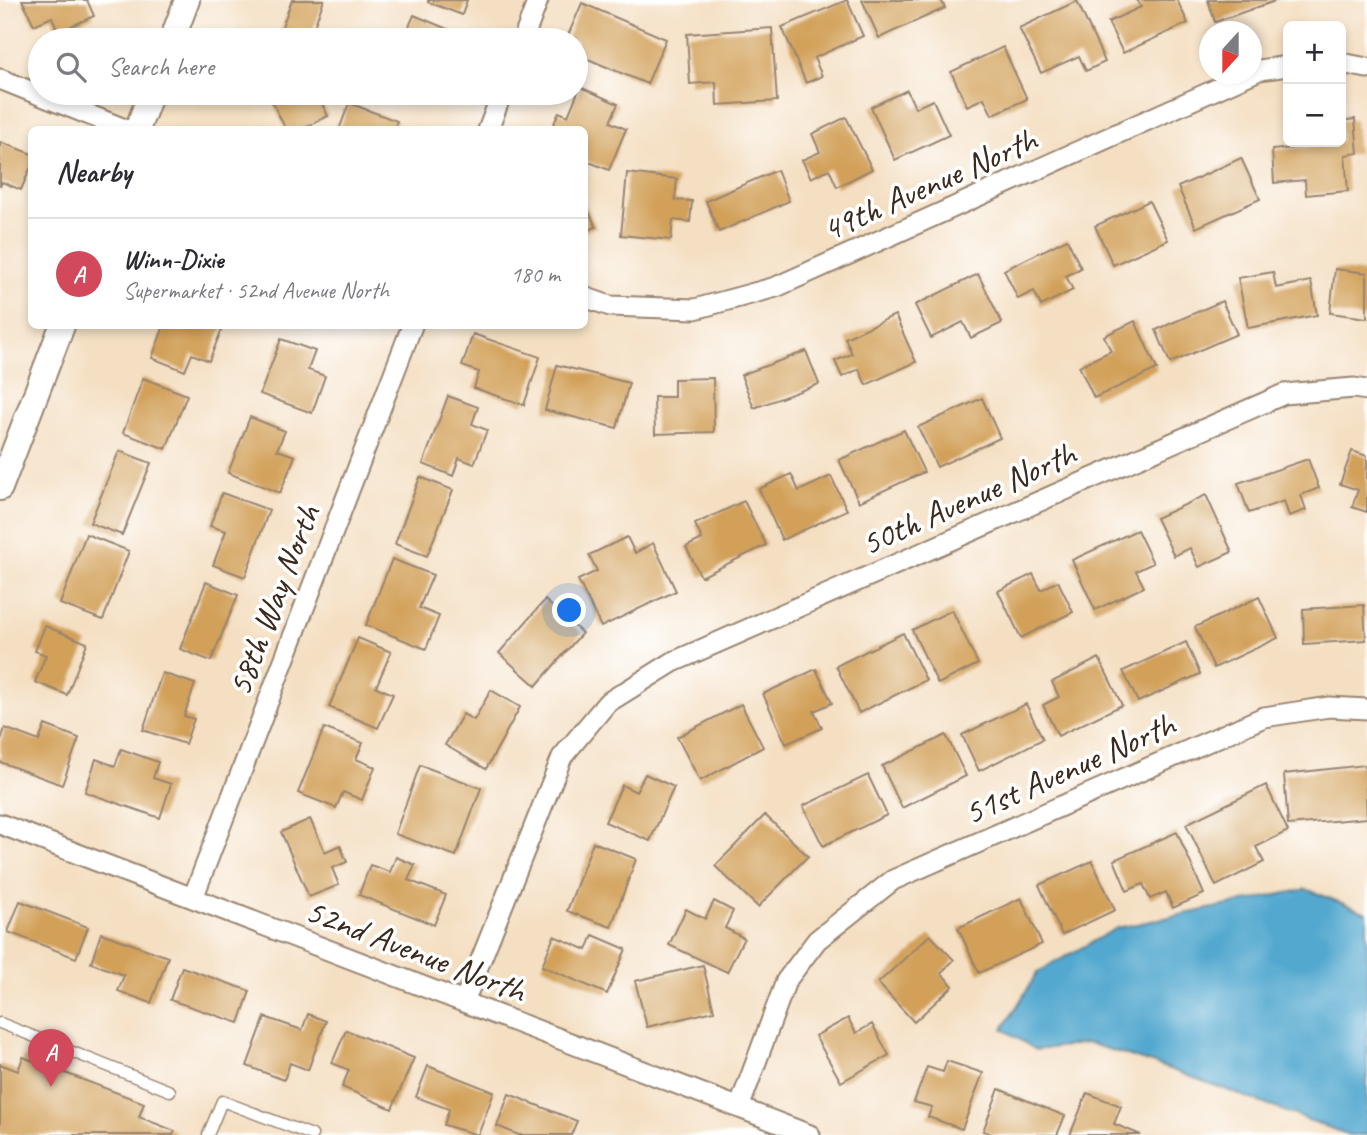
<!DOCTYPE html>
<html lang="en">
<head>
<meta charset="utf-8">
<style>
	body { margin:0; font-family:Caveat,sans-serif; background:#f7f7f7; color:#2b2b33 }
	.controls { position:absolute; right:21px; top:21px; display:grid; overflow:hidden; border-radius:10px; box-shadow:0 4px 10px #0003 }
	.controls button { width:63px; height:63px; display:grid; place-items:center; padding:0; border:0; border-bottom:2px solid #e1e1e2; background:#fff; color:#2b2b33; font:35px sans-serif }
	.compass { position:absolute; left:1199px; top:21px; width:63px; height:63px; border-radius:50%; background:#fff; box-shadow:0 4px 10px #0003; rotate:201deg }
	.you { position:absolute; left:570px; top:611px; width:24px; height:24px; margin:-18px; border:5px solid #fff; border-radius:50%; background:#1a73e8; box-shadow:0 0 0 10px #1a73e833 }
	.badge { display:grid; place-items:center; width:46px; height:46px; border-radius:50%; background:#d1495b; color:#fff; font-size:23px; font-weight:700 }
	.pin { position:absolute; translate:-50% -58px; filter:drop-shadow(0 2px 4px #0008) }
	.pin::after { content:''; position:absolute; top:37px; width:24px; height:21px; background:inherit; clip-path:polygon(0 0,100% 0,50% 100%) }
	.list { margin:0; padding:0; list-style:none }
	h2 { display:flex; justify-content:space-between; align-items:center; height:91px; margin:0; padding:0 28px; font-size:30px }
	h2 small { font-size:23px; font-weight:400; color:#7c7c81 }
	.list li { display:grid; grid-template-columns:46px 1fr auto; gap:21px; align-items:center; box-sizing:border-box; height:112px; padding:0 28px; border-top:2px solid #e1e1e2 }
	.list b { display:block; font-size:26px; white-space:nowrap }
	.list p { margin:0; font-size:23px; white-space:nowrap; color:#7c7c81 }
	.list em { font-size:23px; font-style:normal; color:#7c7c81 }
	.icon { flex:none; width:38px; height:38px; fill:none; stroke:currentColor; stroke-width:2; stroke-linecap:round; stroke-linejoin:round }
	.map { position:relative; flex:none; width:1367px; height:1135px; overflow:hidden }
	.search { position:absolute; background:#fff; box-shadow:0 4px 10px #0003; left:28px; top:28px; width:560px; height:77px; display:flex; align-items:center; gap:18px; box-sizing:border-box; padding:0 24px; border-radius:38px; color:#7c7c81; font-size:26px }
	.panel { position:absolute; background:#fff; box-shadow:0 4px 10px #0003; left:28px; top:126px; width:560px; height:203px; border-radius:10px }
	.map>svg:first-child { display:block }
</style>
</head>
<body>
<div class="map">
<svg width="1367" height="1135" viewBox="0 0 1367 1135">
	<rect width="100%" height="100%" fill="#fff"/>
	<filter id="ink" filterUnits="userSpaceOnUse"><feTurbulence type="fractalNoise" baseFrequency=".0143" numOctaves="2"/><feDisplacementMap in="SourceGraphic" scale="14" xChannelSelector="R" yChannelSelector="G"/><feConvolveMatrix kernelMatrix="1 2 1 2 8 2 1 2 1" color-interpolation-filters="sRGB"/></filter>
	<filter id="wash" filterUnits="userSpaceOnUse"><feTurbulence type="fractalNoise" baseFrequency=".00686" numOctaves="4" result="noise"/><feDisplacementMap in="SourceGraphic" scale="28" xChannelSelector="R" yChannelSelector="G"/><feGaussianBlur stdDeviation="1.57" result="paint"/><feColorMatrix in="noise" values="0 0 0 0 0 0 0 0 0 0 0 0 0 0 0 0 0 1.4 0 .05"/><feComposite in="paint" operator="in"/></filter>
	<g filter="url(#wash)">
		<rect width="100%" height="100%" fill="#f4dfc2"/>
		<path fill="#53a8cf" stroke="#476976" stroke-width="2" d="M1306 889 1367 913V1135H1349L1164 1067 1088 1043 1036 1050 1003 1029 1038 972 1117 928Z"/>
		<g id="blocks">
			<path fill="#d2a059" d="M22 0H87L94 16 58 32 52 17 34 25Z
				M292 0H324L309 40H277Z
				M428 0H467L462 15 428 2Z
				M847 0 863 36 814 58 822 76 806 83 782 27Z
				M862 0H941L945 8 879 38Z
				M1137 0H1177L1188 23 1123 53 1108 22 1141 7Z
				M1208 0H1278L1215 22Z
				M1077 1 1105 62 1086 71 1079 56 1041 73 1019 28Z
				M582 3 666 39 647 84 576 54V40H566Z
				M414 15 457 33 454 40H403Z
				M772 28 777 101 717 105 716 82 690 84 687 34Z
				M1003 47 1027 99 992 115 984 98 967 106 951 72Z
				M580 87 618 104 610 122 626 129 609 170 584 160V130H551L559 112 568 116Z
				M907 90 915 108 933 100 949 135 895 160 871 107Z
				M268 93H317L328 116 300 130H286Z
				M349 103 397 121 394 130H339Z
				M846 117 872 169 837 187 829 169 811 178 802 160 820 152 812 134Z
				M1355 119 1358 153 1345 155 1348 191 1306 195 1305 180 1274 183 1272 150 1324 145V142H1341V121Z
				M0 142 32 154V164L21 190 2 182 0 187Z
				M1241 158 1260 199 1196 228 1178 187Z
				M777 170 789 201 719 232 706 201Z
				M627 173 677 179 675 200 692 201 690 222 673 220 671 240 621 235Z
				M584 201 596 227 584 232Z
				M1149 201 1168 240 1113 265 1095 226Z
				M1067 239 1081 268 1066 276 1073 290 1041 306 1034 291 1018 299 1004 270Z
				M1335 269 1367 273V318L1330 313Z
				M1273 272 1276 288 1311 281 1317 315 1248 328 1238 278Z
				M978 274 1002 323 971 338 963 322 931 338 915 305Z
				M1222 301 1237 334 1170 363 1156 330Z
				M895 315 916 362 866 385 859 369 842 377 835 361 852 354 845 338Z
				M1135 321 1157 369 1094 398 1079 366 1111 351 1104 336Z
				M164 326H223L209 361 192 354 185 371 152 358Z
				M473 334 540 357 524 405 474 388 479 372 462 366Z
				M281 339 315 351 308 370 325 376 312 413 260 394Z
				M806 351 819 384 754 408 741 375Z
				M557 365 629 383 617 428 545 410Z
				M143 378 187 395 166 449 123 433Z
				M713 378 714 432 655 434 654 397H674V379Z
				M448 396 478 407 472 424 487 430 474 464 459 458 453 476 423 464Z
				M982 398 1000 438 937 467 918 427Z
				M250 417 285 431 277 450 295 456 280 493 228 473Z
				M904 430 924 472 859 502 839 460Z
				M119 451 151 463 122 535 90 523Z
				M1352 451 1367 456V512L1352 507 1358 490 1340 484Z
				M1308 459 1319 488 1301 495 1306 510 1289 516 1284 501 1249 513 1238 483Z
				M791 474 799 491 831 476 847 510 782 540 759 489Z
				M420 477 453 490 427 556 395 544Z
				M222 493 269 510 245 577 213 565 226 531 210 526Z
				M1206 495 1232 552 1199 567 1190 548 1174 556 1156 518Z
				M744 501 766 545 701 577 686 547 702 539 695 524Z
				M1137 530 1153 563 1136 571 1144 587 1095 610 1072 560Z
				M86 534 129 551 103 620 60 604Z
				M627 537 635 553 653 543 676 591 601 627 578 580 597 571 589 555Z
				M392 559 433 575 419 608 439 616 426 649 366 625Z
				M1033 574 1041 590 1058 581 1073 612 1021 638 998 591Z
				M206 582 238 595 211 661 180 649Z
				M1259 597 1278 638 1214 668 1195 627Z
				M545 600 582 633 536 686 499 653Z
				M1364 605 1366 640 1304 644 1303 609Z
				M952 610 978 664 938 684 912 630Z
				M45 626 87 643 67 695 35 682 46 655 35 651Z
				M903 633 926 680 859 713 836 666Z
				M358 638 391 652 376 687 393 694 378 728 329 707Z
				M1186 642 1200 674 1138 702 1123 671Z
				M1099 658 1122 705 1058 736 1043 705 1059 697 1052 682Z
				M816 669 832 703 814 711 822 728 786 744 763 694Z
				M162 673 195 684 184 716 194 719 185 744 143 730Z
				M491 690 520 707 486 769 445 745 463 714 474 720Z
				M741 704 763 747 700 781 677 737Z
				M1026 704 1043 739 979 771 962 735Z
				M45 725 79 738 62 785 0 762V743L5 728 39 741Z
				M324 728 363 743 356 759 375 767 362 800 343 792 336 808 298 793Z
				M946 735 966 776 902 808 882 766Z
				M121 749 158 762 153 778 171 784 160 818 85 792 96 759 115 766Z
				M420 765 481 788 456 856 395 834Z
				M1365 765 1367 818 1288 825 1284 774Z
				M645 774 674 787 650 841 605 822 622 785 636 792Z
				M868 775 887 815 823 846 803 806Z
				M1266 785 1288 831 1256 847 1264 862 1216 886 1186 824Z
				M765 815 808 856 758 907 715 866Z
				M310 819 325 852 340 845 347 862 332 868 339 885 309 897 281 832Z
				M1177 832 1204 894 1173 908 1166 892 1150 899 1143 884 1127 891 1114 860Z
				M593 842 636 859 611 927 567 911Z
				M396 857 415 865 408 880 446 895 434 925 359 895 370 865 390 872Z
				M1092 861 1115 910 1062 935 1039 885Z
				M1021 898 1042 944 979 973 958 928Z
				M20 901 88 927 76 958 8 932Z
				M714 901 733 911 725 928 744 938 727 972 669 945 686 909 705 919Z
				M101 933 168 957 151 1003 118 991 124 975 91 963Z
				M593 935 626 949 607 994 542 966 554 936 587 950Z
				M930 935 954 960 941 973 953 986 914 1022 878 983Z
				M703 965 714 1011 647 1027 635 981Z
				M182 967 250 991 239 1023 170 1000Z
				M308 1014 326 1021 308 1070 290 1063 284 1080 247 1066 265 1017 302 1030Z
				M848 1018 856 1033 872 1024 889 1055 841 1082 815 1036Z
				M346 1030 414 1058 392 1109 342 1087 349 1070 332 1063Z
				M23 1057 144 1103 139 1117 175 1131 173 1135H0V1064L18 1071Z
				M947 1061 983 1073 962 1129 928 1117 932 1107 914 1102 927 1067 943 1072Z
				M428 1066 494 1092 478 1135 444 1125 449 1109 416 1097Z
				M999 1089 1065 1116 1057 1135H994L983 1131Z
				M1087 1093 1121 1106 1114 1124 1141 1135H1070Z
				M509 1094 577 1121 571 1135H519L497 1126Z"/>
		</g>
	</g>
	<g filter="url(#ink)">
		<use href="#blocks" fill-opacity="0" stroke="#988470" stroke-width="2"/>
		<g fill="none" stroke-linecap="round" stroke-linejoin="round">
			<defs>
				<path id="service" d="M0 1023 170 1091
					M208 1135 222 1101 312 1135"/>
				<path id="minor" d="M523 40 538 0
					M1341 63 1367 68
					M0 79 127 130
					M488 130 502 93
					M584 297 610 306 695 309 776 287 1259 70 1288 66
					M0 824 810 1135
					M193 898 412 326
					M464 1002 562 757 607 703 673 662 1284 394 1354 388 1367 390
					M739 1108 786 981 817 940 893 880 1264 717 1329 707 1367 709"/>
				<path id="tertiary" d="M172 40 187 0
					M137 130 151 93
					M0 488 62 326"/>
			</defs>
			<use href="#service" stroke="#988470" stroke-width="13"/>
			<use href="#minor" stroke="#988470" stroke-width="23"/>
			<use href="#tertiary" stroke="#988470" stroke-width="28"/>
			<use href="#service" stroke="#fff" stroke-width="10"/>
			<use href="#minor" stroke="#fff" stroke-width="19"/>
			<use href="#tertiary" stroke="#fff" stroke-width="24"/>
		</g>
	</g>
	<g text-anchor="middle" stroke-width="7" stroke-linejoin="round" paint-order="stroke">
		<g font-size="35" fill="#3b2a1e" stroke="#fff">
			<text transform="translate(929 184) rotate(-24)" y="12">49th Avenue North</text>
			<text transform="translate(968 498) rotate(-24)" y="12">50th Avenue North</text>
			<text transform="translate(273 600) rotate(-69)" y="12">58th Way North</text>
			<text transform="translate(1069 768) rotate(-24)" y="12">51st Avenue North</text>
			<text transform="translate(416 950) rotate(21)" y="12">52nd Avenue North</text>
		</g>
	</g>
</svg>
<div class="controls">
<button>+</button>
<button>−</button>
</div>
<svg class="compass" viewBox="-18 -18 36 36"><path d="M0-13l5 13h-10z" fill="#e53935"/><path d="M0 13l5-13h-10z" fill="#7c7c81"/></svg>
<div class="you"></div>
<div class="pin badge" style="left:51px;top:1087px">A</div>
<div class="search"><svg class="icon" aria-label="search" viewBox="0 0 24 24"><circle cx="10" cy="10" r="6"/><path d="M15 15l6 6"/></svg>Search here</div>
<section class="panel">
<h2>Nearby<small></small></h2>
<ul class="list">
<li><span class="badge">A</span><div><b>Winn-Dixie</b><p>Supermarket · 52nd Avenue North</p></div><em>180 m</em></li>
</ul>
</section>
</div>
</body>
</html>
